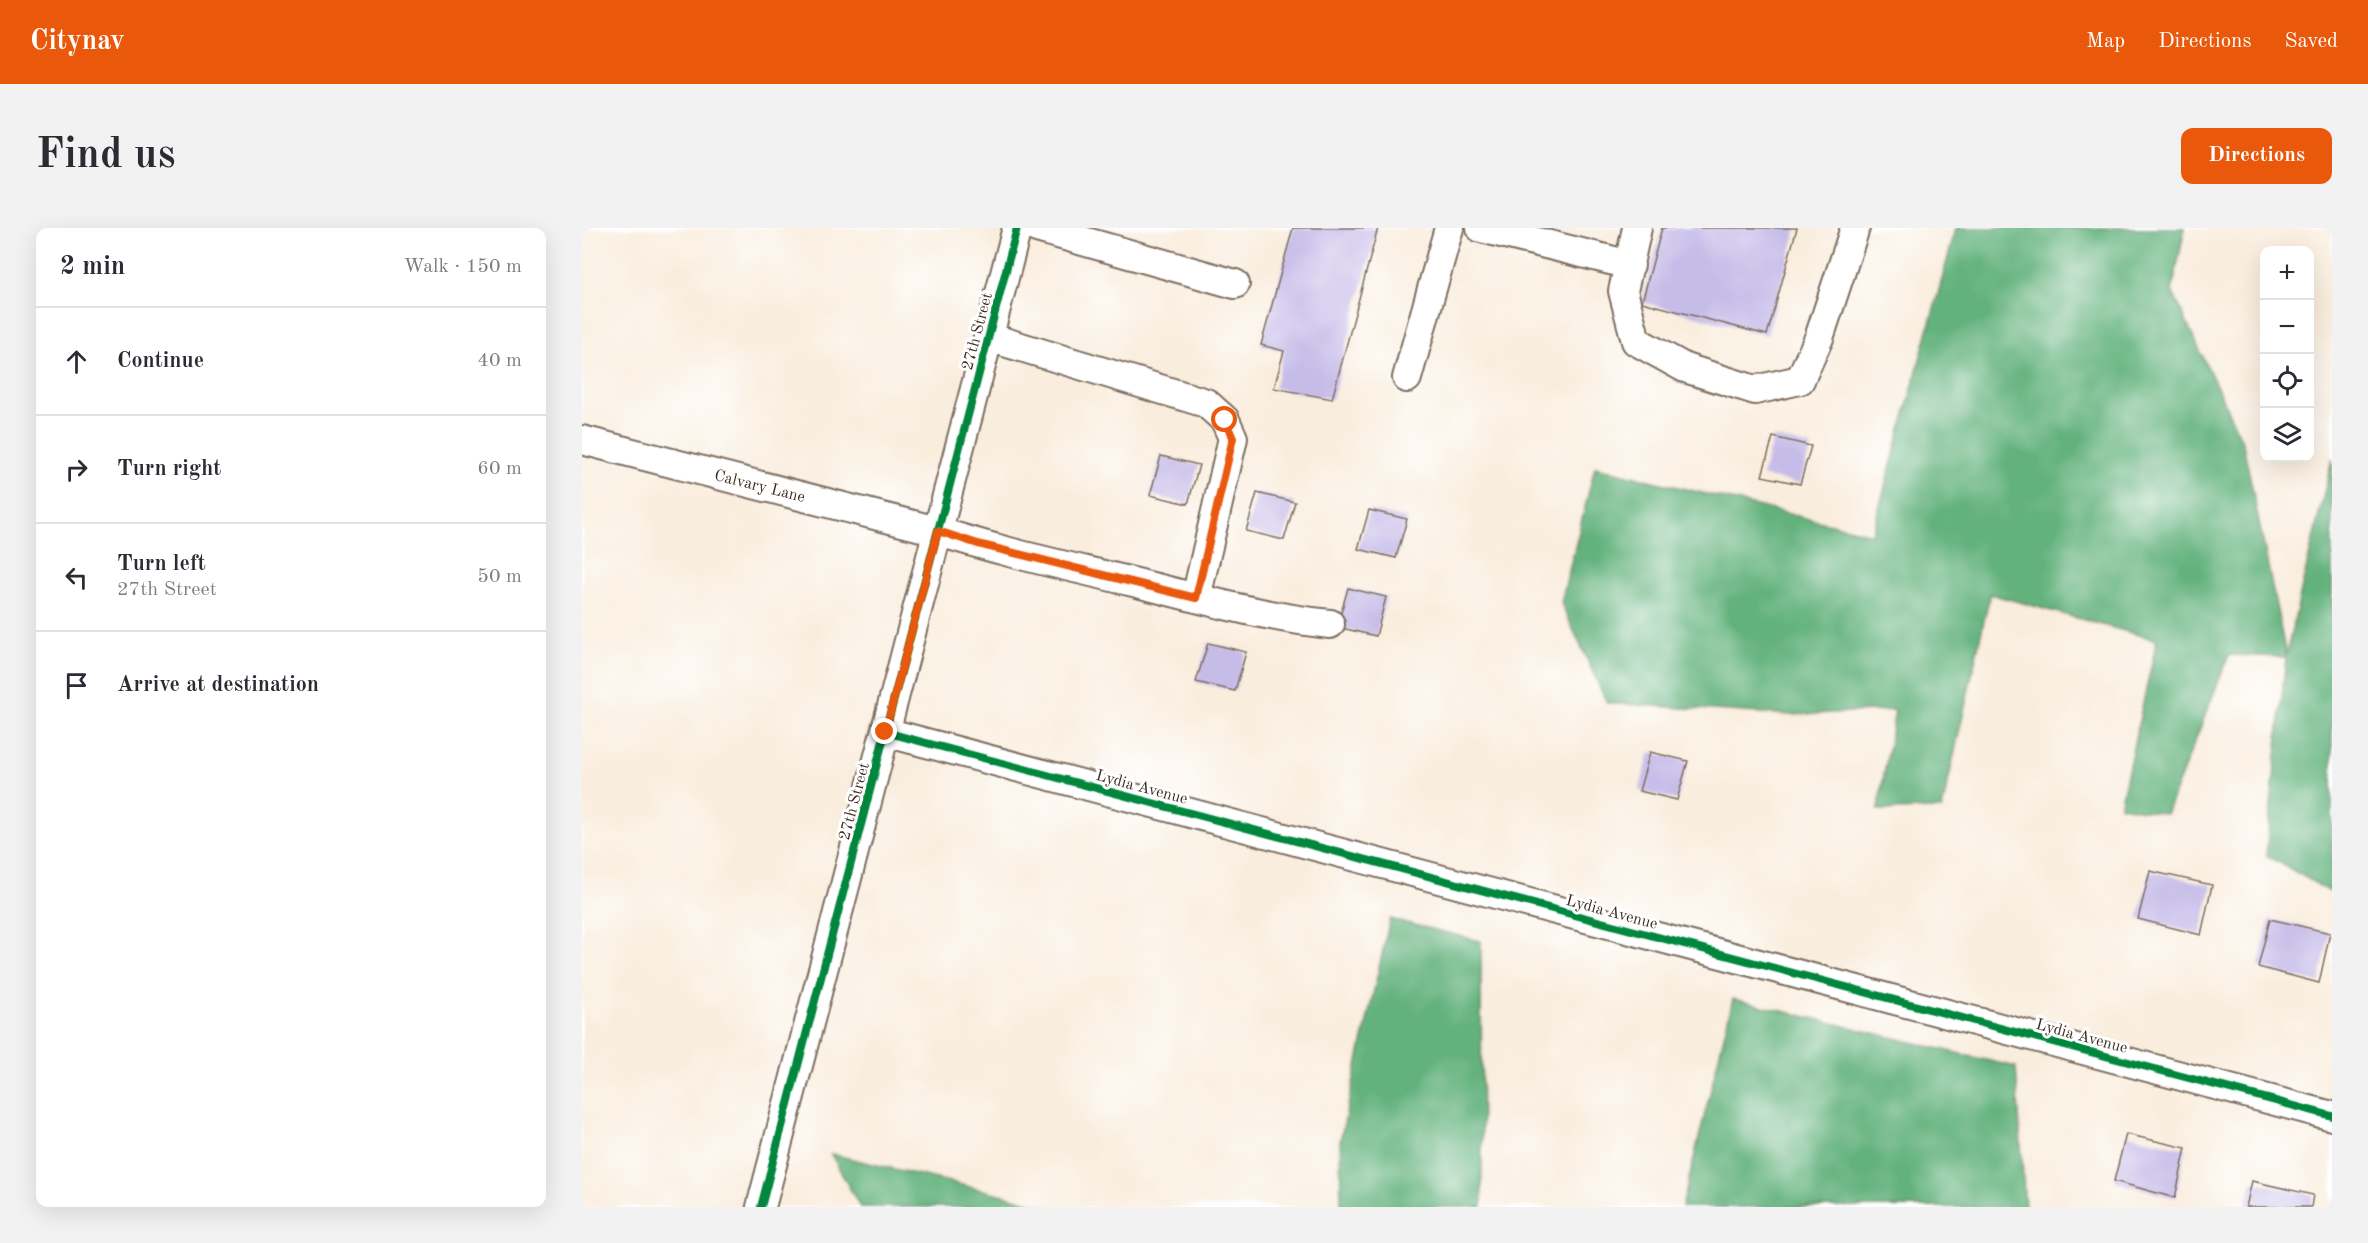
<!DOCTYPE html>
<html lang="en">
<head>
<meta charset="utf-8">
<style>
	body { margin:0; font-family:"Old Standard TT",serif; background:#f2f2f3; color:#2b2b33 }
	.controls { position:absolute; right:18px; top:18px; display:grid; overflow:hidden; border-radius:12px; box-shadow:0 6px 24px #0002 }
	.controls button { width:54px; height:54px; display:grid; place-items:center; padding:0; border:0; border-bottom:2px solid #e1e1e2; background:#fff; color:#2b2b33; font:30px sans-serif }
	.stop { position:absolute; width:18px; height:18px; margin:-14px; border:4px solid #ea580c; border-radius:50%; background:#fff }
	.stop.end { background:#ea580c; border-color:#fff; box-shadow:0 2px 6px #0008 }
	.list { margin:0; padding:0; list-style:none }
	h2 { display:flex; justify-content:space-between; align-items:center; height:78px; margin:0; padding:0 24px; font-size:26px }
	h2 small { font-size:20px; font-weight:400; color:#7c7c81 }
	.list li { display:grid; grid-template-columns:39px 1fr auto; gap:18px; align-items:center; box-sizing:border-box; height:108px; padding:0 24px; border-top:2px solid #e1e1e2 }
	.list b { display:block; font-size:22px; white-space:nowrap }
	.list p { margin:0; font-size:20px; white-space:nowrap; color:#7c7c81 }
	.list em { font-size:20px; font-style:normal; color:#7c7c81 }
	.icon { flex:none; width:33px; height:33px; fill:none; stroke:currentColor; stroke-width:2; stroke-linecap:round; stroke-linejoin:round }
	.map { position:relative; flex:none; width:1750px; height:979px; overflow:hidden; border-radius:12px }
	header { display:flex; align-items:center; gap:36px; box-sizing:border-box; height:84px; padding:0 30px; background:#ea580c; color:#fff }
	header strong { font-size:28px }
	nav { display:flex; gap:33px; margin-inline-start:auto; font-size:21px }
	.intro { display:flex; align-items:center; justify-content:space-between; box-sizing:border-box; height:144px; padding:0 36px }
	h1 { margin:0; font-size:42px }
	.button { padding:15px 27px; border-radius:12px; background:#ea580c; color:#fff; font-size:21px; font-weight:700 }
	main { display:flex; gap:36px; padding:0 36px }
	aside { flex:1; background:#fff; border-radius:12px; box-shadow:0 6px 24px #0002 }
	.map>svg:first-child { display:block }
</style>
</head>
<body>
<header>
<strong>Citynav</strong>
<nav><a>Map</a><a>Directions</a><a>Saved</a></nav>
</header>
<div class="intro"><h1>Find us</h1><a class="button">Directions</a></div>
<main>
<aside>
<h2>2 min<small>Walk · 150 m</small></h2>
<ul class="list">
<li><svg class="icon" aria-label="ahead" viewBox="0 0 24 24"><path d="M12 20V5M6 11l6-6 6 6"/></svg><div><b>Continue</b></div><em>40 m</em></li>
<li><svg class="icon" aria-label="right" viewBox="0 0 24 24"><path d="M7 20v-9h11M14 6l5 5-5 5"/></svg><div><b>Turn right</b></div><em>60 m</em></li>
<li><svg class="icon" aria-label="left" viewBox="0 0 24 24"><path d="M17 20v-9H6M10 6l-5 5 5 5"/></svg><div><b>Turn left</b><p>27th Street</p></div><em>50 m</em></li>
<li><svg class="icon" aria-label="arrive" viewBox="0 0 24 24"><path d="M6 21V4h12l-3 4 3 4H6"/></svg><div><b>Arrive at destination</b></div></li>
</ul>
</aside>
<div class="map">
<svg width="1750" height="979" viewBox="0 0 1750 979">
	<rect width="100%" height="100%" fill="#fff"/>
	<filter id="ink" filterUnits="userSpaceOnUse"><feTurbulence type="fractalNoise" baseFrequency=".0167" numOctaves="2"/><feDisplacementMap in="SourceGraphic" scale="12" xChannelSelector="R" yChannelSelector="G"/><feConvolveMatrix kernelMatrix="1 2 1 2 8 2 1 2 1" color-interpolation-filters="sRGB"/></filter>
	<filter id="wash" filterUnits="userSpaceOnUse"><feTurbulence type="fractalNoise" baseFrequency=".008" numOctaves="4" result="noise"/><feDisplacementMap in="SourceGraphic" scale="24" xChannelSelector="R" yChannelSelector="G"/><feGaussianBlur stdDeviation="1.35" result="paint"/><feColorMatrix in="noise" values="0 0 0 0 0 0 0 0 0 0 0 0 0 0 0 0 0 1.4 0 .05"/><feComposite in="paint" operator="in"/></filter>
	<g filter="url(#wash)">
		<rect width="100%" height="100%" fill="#f9eddd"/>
		<path fill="#64b27d" stroke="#506e4e" stroke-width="1.5" d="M1374 0H1603L1590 63 1661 215 1704 427 1750 231V665L1684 627 1704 429 1647 427 1584 586 1538 578 1575 412 1408 366 1360 581 1296 582 1313 482 1208 487 1025 475 979 375 1013 239 1290 306Z
			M808 691 899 713 900 979H759L758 913Z
			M1151 771 1434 839 1443 979H1100Z
			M249 926 422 967 464 979H278Z"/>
		<g id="blocks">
			<path fill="#c6bce8" d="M711 0H796L750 171 692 160 702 123 679 117Z
				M1080 0H1215L1185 107 1060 74Z
				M1191 209 1229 218 1218 256 1180 248Z
				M579 228 617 237 606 276 568 267Z
				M675 265 713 274 702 312 664 303Z
				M787 282 825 291 814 330 776 321Z
				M766 360 804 369 794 408 755 399Z
				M626 415 664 424 653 463 614 454Z
				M1068 524 1106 533 1095 572 1057 563Z
				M1568 643 1630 657 1619 707 1556 691Z
				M1688 691 1748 705 1737 755 1676 739Z
				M1544 906 1604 920 1593 970 1532 953Z
				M1670 953 1731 967 1729 979H1664Z"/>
		</g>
	</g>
	<g filter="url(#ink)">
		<use href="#blocks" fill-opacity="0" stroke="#7e6e61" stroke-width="1.5"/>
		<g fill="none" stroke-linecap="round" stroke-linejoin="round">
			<defs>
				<path id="minor" d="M455 0 653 56
					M899 0 1048 37
					M1055 0 1041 63 1054 113 1103 140 1173 162 1218 152 1237 110 1273 0
					M406 109 624 175 643 192 651 210 614 370
					M825 150 867 0
					M0 212 355 303C419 324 485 338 551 354 615 370 681 389 748 396
					M303 504 1750 888
					M179 979 435 0"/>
			</defs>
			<use href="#minor" stroke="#7e6e61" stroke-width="32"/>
			<use href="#minor" stroke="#fff" stroke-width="28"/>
			<defs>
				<path id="cycleway" d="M303 504 1750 888
					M179 979 435 0"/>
			</defs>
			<use href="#cycleway" stroke="#fff" stroke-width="11"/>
			<use href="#cycleway" stroke="#00873e" stroke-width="8"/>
		</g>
	</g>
	<g fill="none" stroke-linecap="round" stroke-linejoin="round" filter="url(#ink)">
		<path stroke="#ea580c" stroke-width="8" d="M303 504 356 303 396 316 614 370 651 210 643 192"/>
	</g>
	<g text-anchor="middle" stroke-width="6" stroke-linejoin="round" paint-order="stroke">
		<g font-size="16" fill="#3b2a1e" stroke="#fff">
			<text transform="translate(394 103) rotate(-75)" y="6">27th Street</text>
			<text transform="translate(178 257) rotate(14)" y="6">Calvary Lane</text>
			<text transform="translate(560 558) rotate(15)" y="6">Lydia Avenue</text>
			<text transform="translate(271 573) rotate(-75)" y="6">27th Street</text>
			<text transform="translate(1030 683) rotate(15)" y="6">Lydia Avenue</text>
			<text transform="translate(1500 807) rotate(15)" y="6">Lydia Avenue</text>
		</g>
	</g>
</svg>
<div class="controls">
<button>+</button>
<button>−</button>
<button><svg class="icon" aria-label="locate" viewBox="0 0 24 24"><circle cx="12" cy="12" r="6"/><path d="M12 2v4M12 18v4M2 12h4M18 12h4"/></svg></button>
<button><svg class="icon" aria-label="layers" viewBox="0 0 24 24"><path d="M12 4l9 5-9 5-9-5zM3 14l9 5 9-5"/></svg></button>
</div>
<div class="stop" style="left:643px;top:192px"></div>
<div class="stop end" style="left:303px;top:504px"></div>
</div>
</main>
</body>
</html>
